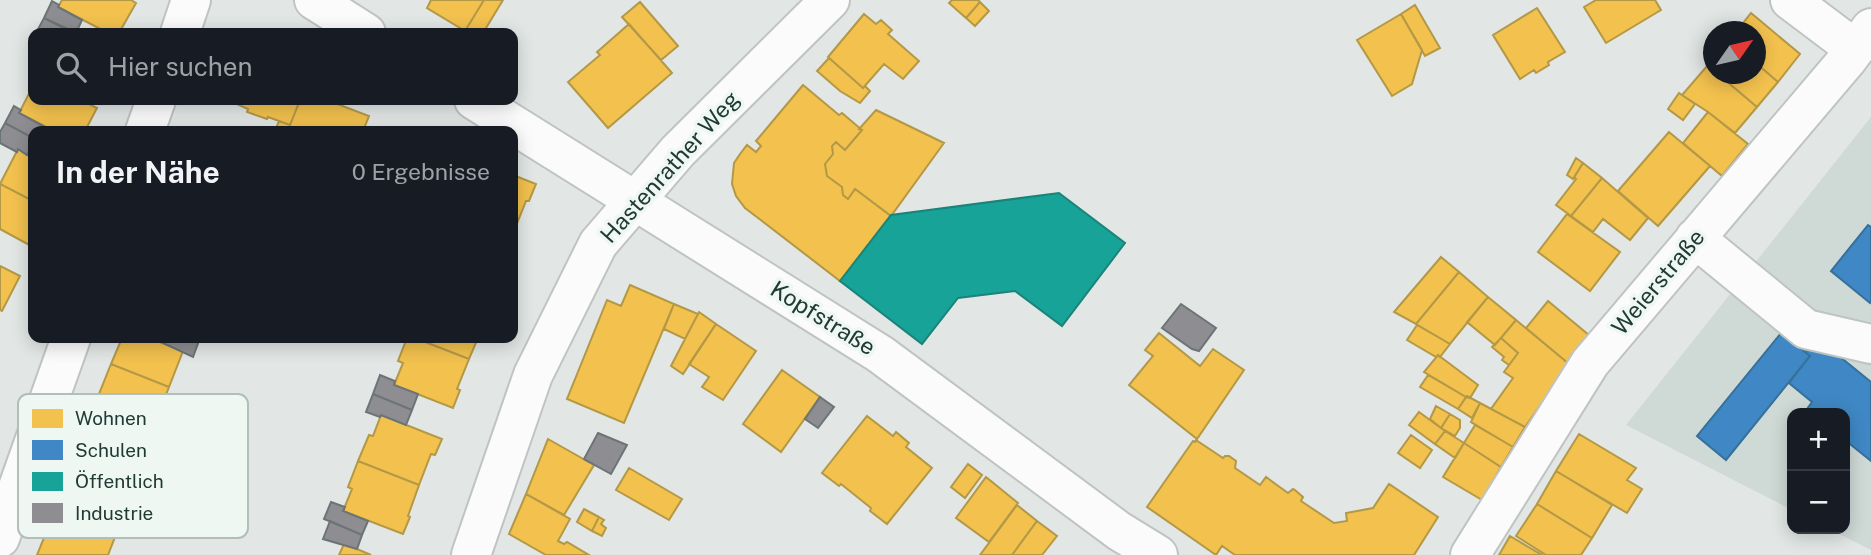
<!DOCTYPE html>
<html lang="de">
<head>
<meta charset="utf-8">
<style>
	body { margin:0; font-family:"Public Sans",sans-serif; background:#20242c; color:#f1f3f6 }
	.controls { position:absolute; right:21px; bottom:21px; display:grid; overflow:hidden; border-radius:14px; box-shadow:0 4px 18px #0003 }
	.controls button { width:63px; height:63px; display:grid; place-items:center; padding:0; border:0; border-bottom:2px solid #363941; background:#171b24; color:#f1f3f6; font:35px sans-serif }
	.compass { position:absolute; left:1703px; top:21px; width:63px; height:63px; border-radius:50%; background:#171b24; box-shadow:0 4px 18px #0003; rotate:56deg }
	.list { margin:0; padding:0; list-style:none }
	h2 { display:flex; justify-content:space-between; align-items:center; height:91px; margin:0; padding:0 28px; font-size:30px }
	h2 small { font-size:23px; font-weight:400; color:#9ea1a6 }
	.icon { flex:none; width:38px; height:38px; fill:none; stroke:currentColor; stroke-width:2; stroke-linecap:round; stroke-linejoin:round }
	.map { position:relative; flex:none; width:1871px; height:555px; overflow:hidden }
	.search { position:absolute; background:#171b24; box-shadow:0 4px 18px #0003; left:28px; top:28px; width:490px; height:77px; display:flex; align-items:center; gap:18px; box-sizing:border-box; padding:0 24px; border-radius:14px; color:#9ea1a6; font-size:26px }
	.panel { position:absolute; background:#171b24; box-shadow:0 4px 18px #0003; left:28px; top:126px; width:490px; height:217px; border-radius:14px }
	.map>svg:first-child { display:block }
</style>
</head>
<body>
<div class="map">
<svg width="1871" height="555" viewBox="0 0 1871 555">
	<rect width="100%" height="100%" fill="#e2e7e5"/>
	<path fill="#cfd9d5" d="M1871 117V550L1829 529H1845V413H1792V510L1626 425Z"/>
	<path fill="#f2c14e" stroke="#b39846" stroke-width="2" d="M62 0H131L136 3 119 33H108L58 7Z
		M431 0H484L465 31 427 8Z
		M484 0H503L483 33H469L465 31Z
		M952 0H978L980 2 966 18 949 3Z
		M1596 0H1655L1661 10 1606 43 1584 7Z
		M640 2 678 46 661 60 622 17Z
		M980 2 989 11 975 26 966 18Z
		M1415 5 1440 48 1425 56 1401 14Z
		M1537 8 1565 52 1548 62 1549 65 1536 73 1534 70 1520 79 1493 35Z
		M1751 13 1800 54 1778 82 1756 63V32H1736Z
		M864 14 876 24 881 20 892 30 888 34 919 61 903 79 884 64 863 88 828 57Z
		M1401 14 1422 50 1412 84 1392 96 1357 40Z
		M629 24 672 73 608 128 568 82 600 55 597 52Z
		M829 58 863 88 865 86 870 91 860 103 840 91 817 71Z
		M1756 63 1778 82 1757 107 1718 74H1756Z
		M1708 65 1714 70V74H1718L1757 107 1735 133 1708 112 1682 95Z
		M803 85 839 115 842 113 862 130 845 150 836 142 832 146 833 154 825 164 827 176 842 187 843 195 848 199 855 189 891 216 840 281 745 208 736 196 732 184 734 163 740 154 747 145 756 152 761 146 756 141Z
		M33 86V100H81L97 108 85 131H54L19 113Z
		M1679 93 1695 104 1683 120 1668 109Z
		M228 100H300L290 125 268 117 267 119 247 112 248 109Z
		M300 100H327L369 116 363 131H275L279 121 290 125Z
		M876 110 944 143 891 216 855 189 848 199 843 195 842 187 827 176 825 164 833 154 832 146 836 142 845 150 862 130 859 129Z
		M1708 112 1748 144 1722 176 1683 143Z
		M1669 132 1710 166 1658 226 1618 191Z
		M18 149 33 158V201L0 184Z
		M1576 158 1583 163 1573 179 1567 175Z
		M1583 163 1602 178 1571 216 1556 205 1576 179 1574 177Z
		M513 175 536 184 529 201H526L514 231 513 230Z
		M1602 178 1648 218 1630 240 1603 219 1593 232 1571 216Z
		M0 184 33 201V247L0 229Z
		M1567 214 1620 252 1590 291 1538 252Z
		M1441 257 1459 272 1416 324 1394 312Z
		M0 266 20 276 2 311 0 310Z
		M1459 272 1488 297 1450 344 1416 324Z
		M630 285 674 304 624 423 567 399 607 300 621 306Z
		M1488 297 1516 320 1495 345 1467 322Z
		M1548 301 1590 336 1569 364 1526 328Z
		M674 304 698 314 685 339 664 329Z
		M699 312 716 324 683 374 671 366Z
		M1516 320 1569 364 1525 427 1491 409 1513 378 1504 372 1518 353 1501 338Z
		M716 324 756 351 723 400 702 387 709 377 689 364Z
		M1417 325 1450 344 1440 357 1438 355 1436 357 1407 340Z
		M1159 333 1200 366 1213 349 1244 370 1197 439 1129 385 1153 356 1145 350Z
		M122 338H149L183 351 169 387 111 364Z
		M407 338H415L469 359 457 389 460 390 453 408 394 385 403 363 398 361Z
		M415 338H478L469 359Z
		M1501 338 1518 353 1509 365 1502 360 1504 357 1492 347Z
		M1438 355 1478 385 1470 398 1466 397 1424 372Z
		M111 364 169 387 151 432 115 418 119 408 97 399Z
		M782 370 820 397 781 452 743 424Z
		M1428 375 1466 397 1458 409 1420 387Z
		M1467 396 1480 403 1472 418 1458 409Z
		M1480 403 1525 427 1513 447 1471 422Z
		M1436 406 1450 414 1441 428 1430 419Z
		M1419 412 1445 431 1435 444 1409 425Z
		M1450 414 1460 420V428L1455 436 1441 428Z
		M381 415 442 439 435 455 431 454 419 485 358 461 369 435 373 436Z
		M867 416 893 436 896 432 909 443 906 447 932 468 887 524 870 511 871 508 841 484 839 486 822 473Z
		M1475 425 1513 447 1501 467 1464 443Z
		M1445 431 1464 443 1455 458 1435 444Z
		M1579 434 1636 468 1627 480 1642 489 1627 513 1556 471Z
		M1411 435 1432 450 1420 468 1398 453Z
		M548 439 594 465 564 515 526 494Z
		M1196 440 1223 458 1225 456H1229L1236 461 1235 468 1260 485 1266 477 1288 493 1293 489 1295 490 1303 497 1301 501 1334 523 1347 521 1346 513 1373 508 1389 484 1438 517 1414 555H1235L1222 546 1216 555 1147 507 1193 441 1195 442Z
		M1464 443 1501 467 1482 500 1443 477Z
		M358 461 419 485 408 516 410 517 403 534 343 511 352 489 348 487Z
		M968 464 982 475 965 498 951 487Z
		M629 468 682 499 669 520 616 490Z
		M1556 471 1612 505 1592 538 1537 504Z
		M986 477 1018 503 989 542 956 518Z
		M526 494 570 519 558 541 564 544 567 542 589 555H546L509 534Z
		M1537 504 1592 538 1581 555H1546L1516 536Z
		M1017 505 1037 521 1012 555H980Z
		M584 509 599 517 592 531 577 522Z
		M54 513 115 537 108 555H37Z
		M599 517 604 520 601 524 606 528 602 536 592 531Z
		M1037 521 1057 536 1042 555H1012Z
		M1510 536 1542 555H1499Z
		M344 544 357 549 371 555H339Z"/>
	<path fill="#3f88c5" stroke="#36719a" stroke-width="2" d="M1868 225 1871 227V301L1870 303 1831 271Z
		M1781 333 1810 356 1726 460 1697 436Z
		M1817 338 1871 382V461L1845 440V413H1812L1807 409 1812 402 1789 383 1810 356 1805 352Z"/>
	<path fill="#17a398" stroke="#1a847a" stroke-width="2" d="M1059 193 1125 243 1062 326 1015 291 958 298 922 344 840 281 891 215Z"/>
	<path fill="#8d8d92" stroke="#6c7476" stroke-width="2" d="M52 1 59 5 58 7 82 20 76 33 44 18Z
		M44 18 74 33H36Z
		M14 106 21 110 19 113 43 126 40 131H33V138L5 123Z
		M5 123 33 138V144L27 155 18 149 17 152 0 143V132Z
		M1181 304 1216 328 1199 351 1192 349 1162 328Z
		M165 338H200L193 357 163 343Z
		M380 375 395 381 394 385 418 394 412 410 373 394Z
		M373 394 412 410 406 425 381 415 380 417 366 412Z
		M820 397 834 407 818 428 805 419Z
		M598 433 627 445 611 474 584 459Z
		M331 502 345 507 343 511 368 521 362 535 324 519Z
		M330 521 362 535 357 549 323 539Z"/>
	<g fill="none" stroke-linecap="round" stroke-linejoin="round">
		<defs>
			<path id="minor" d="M314 0 366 33
				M1790 0 1855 49
				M180 33 191 0
				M474 100 880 354 1119 531 1158 555
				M145 131 156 100
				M1695 238 1806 329 1871 344
				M0 538 71 338
				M471 555 533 375 598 244 678 151 830 0
				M1470 555 1590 363 1847 60 1871 28"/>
		</defs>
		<use href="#minor" stroke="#bfc4c2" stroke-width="42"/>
		<use href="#minor" stroke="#fbfbfb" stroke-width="38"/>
	</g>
	<g text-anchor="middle" stroke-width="7" stroke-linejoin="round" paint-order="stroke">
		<g font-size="23" fill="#203a34" stroke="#eff7f3">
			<text transform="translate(670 167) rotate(-48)" y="8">Hastenrather Weg</text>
			<text transform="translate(1658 282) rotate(-50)" y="8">Weierstraße</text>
			<text transform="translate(823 318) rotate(32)" y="8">Kopfstraße</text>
		</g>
	</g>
	<rect x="18" y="394" width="230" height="144" rx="10" fill="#eff7f3" stroke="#b1beba" stroke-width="2"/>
	<rect x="32" y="409" width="31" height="19" fill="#f2c14e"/>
	<rect x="32" y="440" width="31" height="20" fill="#3f88c5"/>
	<rect x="32" y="472" width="31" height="19" fill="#17a398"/>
	<rect x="32" y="503" width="31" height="20" fill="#8d8d92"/>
	<g font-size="19" fill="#203a34">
		<text x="75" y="425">Wohnen</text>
		<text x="75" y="457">Schulen</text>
		<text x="75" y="488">Öffentlich</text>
		<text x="75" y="520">Industrie</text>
	</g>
</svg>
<div class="controls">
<button>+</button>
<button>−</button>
</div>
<svg class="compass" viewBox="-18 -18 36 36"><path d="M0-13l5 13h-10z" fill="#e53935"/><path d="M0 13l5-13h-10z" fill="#9ea1a6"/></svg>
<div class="search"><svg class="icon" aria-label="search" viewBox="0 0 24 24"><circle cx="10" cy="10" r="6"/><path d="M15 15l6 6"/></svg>Hier suchen</div>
<section class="panel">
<h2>In der Nähe<small>0 Ergebnisse</small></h2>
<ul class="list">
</ul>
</section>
</div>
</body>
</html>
